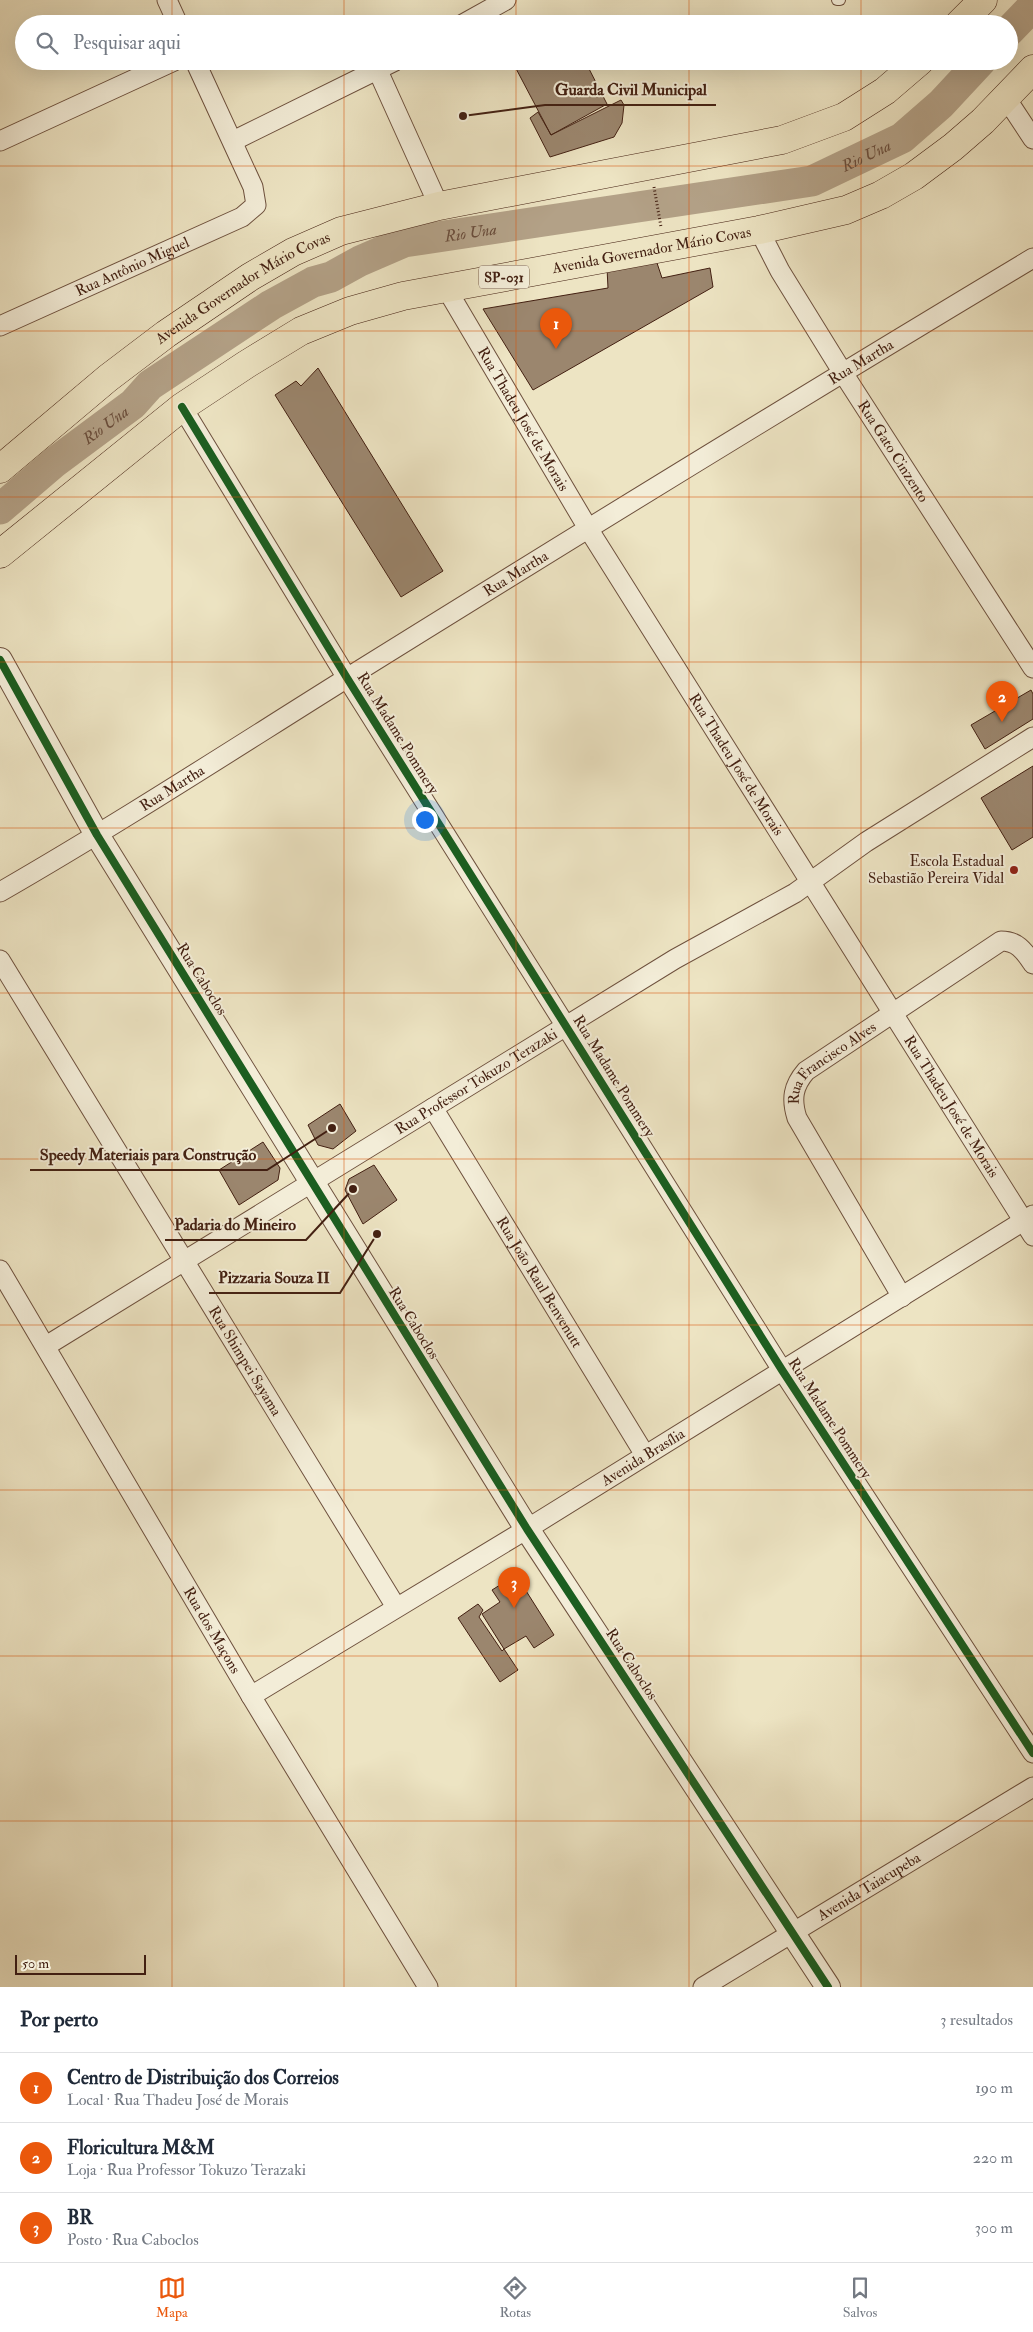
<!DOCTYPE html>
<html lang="pt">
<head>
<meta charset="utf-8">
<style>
	body { margin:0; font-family:"IM FELL Double Pica",serif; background:#f2f2f3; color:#1f2937 }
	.scale { position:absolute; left:15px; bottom:12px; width:131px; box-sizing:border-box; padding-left:5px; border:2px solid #432012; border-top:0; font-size:14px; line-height:18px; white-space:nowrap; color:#432012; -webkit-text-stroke:4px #f3edd8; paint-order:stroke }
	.you { position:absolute; left:424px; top:819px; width:18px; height:18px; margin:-12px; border:4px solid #fff; border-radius:50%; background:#1a73e8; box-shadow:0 0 0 8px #1a73e833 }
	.badge { display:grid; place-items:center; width:32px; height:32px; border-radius:50%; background:#ea580c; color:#fff; font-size:16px; font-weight:700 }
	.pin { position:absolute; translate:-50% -41px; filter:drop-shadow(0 1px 2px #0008) }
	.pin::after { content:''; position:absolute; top:26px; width:18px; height:15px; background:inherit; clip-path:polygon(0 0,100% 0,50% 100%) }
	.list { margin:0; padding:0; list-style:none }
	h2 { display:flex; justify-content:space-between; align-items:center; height:65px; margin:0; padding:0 20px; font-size:21px }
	h2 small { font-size:16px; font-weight:400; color:#747a83 }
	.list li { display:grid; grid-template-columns:32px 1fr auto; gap:15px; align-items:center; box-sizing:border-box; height:70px; padding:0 20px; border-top:1px solid #e0e1e3 }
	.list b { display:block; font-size:19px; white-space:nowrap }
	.list p { margin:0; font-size:16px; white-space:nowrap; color:#747a83 }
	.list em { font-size:16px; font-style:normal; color:#747a83 }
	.icon { flex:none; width:28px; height:28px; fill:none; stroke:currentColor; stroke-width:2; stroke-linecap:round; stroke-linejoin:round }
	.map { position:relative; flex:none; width:1033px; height:1987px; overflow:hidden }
	.search { position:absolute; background:#fff; box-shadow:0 5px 20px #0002; left:15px; right:15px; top:15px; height:55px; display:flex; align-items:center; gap:12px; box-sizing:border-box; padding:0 18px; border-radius:28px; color:#747a83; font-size:19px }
	.sheet { height:275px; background:#fff }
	nav { display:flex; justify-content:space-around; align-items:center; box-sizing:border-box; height:70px; border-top:1px solid #e0e1e3; background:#fff; font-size:14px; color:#747a83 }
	nav a { display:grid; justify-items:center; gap:2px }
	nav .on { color:#ea580c }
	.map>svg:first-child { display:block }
</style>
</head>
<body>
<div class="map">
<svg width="1033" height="1987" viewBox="0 0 1033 1987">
	<rect width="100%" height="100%" fill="#ede4c3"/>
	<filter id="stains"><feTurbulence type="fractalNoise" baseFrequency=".004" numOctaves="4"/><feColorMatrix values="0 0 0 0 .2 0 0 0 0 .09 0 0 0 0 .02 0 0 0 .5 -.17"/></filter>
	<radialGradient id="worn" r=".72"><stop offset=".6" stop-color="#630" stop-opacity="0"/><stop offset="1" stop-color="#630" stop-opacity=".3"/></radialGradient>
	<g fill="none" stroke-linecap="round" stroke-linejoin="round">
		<g stroke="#b3a187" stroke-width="31">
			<path d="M1009 31 1033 6"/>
			<path id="s1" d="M0 509 55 462 133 404 150 385 271 305 313 282 331 277 360 261 404 242 812 181 902 138 941 104 981 61"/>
		</g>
	</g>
	<path fill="#9b866e" stroke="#432012" d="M562 16 566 24H547Z
		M512 61H585L607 104 551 135Z
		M621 100 624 105 622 123 614 137 550 157 530 118 538 112 551 135Z
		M656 260 662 278 710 268 713 287 533 390 483 309 608 288 607 268Z
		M318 368 443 571 401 597 275 395 296 381 301 386Z
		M1031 690 1033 694V719L985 749 971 725Z
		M1033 766V837L1012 850 981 798Z
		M340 1104 356 1131 333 1149 318 1145 308 1125Z
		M263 1142 280 1168 278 1180 239 1205 219 1170Z
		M374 1165 397 1200 363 1224 345 1190 349 1179Z
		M516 1575 554 1635 534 1648 526 1636 504 1649 482 1614 500 1602 492 1590Z
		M478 1604 483 1610 479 1617 502 1651 504 1649 518 1670 500 1682 458 1618Z"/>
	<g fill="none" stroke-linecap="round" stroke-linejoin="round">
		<defs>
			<path id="service" d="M837 0H840"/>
			<g id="minor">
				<path d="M167 0 178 24"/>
				<path d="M463 24 506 0"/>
				<path d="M378 71 439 206"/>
				<path d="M1006 98 1033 139"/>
				<path d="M0 141 174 61"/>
				<path d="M233 141 395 61"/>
				<path id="s2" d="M759 230 780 271 843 373 1033 668"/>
				<path id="s3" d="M446 288 589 530 1033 1236"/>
				<path id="s4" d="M0 326 242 217 256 205 253 187 195 61"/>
				<path d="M182 407 347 678 782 1370 1033 1753"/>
				<path id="s5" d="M0 892C118 824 232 750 347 678 575 536 803 396 1033 258"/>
				<path id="s6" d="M0 960 396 1607"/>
				<path id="s7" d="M433 1108 645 1455"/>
				<path id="s8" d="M0 1270 251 1696 428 1987"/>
				<path id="s9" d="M902 1297 797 1118C791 1099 793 1086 806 1071L1001 941C1018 941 1024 951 1033 964"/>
				<path id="s10" d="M46 1346 675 959 795 893 866 842 1033 737"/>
				<path id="s11" d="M251 1696 527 1529 1033 1215"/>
				<path id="s12" d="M703 1987 1033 1787"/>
			</g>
			<path id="tertiary" d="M0 660 97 835 527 1529 828 1987"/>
			<g id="trunk">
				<path d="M959 24 983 0"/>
				<path id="s13" d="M0 469 108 378 166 334 250 277 293 252 341 231 439 206 782 140 844 117 885 91 920 61"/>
				<path id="s14" d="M0 554 182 407 247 364 301 331 350 311 403 296 759 230 846 210 881 195 914 176 953 147 983 121 1033 69"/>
			</g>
		</defs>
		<use href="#service" stroke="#6e513e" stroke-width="12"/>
		<use href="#minor" stroke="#6e513e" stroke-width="21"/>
		<use href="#tertiary" stroke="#6e513e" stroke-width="26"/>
		<use href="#trunk" stroke="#432012" stroke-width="29"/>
		<path stroke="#432012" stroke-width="3" stroke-dasharray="1 2.5" stroke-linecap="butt" d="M654 187 661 227"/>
		<use href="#service" stroke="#f3edd8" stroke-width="10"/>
		<use href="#minor" stroke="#f3edd8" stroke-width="19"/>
		<use href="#tertiary" stroke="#f3edd8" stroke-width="24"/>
		<use href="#trunk" stroke="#ede4c3" stroke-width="28"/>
		<defs>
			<path id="cycleway" d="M182 407 347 678 782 1370 1033 1753
				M0 660 97 835 527 1529 828 1987"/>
		</defs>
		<use href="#cycleway" stroke="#f3edd8" stroke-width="11"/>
		<use href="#cycleway" stroke="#1b5e20" stroke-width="8"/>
	</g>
	<path fill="none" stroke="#d8530d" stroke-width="1" stroke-opacity="0.55" d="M172 0V24M344 0V24M516 0V24M689 0V24M861 0V24M172 61V1987M344 61V1987M516 61V1987M689 61V1987M861 61V1987M0 166H1033M0 331H1033M0 497H1033M0 662H1033M0 828H1033M0 993H1033M0 1159H1033M0 1325H1033M0 1490H1033M0 1656H1033M0 1821H1033"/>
	<circle fill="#8f2418" stroke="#f3edd8" stroke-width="2" cx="1014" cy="870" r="5"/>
	<g text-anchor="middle" stroke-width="4" stroke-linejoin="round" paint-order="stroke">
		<rect fill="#f3edd8" stroke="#785e4d" stroke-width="1" x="479" y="265.5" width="50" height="23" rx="4"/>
		<g font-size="14" font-weight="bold" fill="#432012">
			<text x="504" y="282">SP-031</text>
		</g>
		<g font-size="15" fill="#432012" stroke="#f3edd8">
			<text dy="5" stroke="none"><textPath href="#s14" startOffset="736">Avenida Governador Mário Covas</textPath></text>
			<text dy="5" stroke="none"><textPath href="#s4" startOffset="145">Rua Antônio Miguel</textPath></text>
			<text dy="5" stroke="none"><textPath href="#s13" startOffset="304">Avenida Governador Mário Covas</textPath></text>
			<text dy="5" stroke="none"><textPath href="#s5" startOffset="1011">Rua Martha</textPath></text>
			<text dy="5" stroke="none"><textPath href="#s3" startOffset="152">Rua Thadeu José de Morais</textPath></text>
			<text dy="5" stroke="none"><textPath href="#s2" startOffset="259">Rua Gato Cinzento</textPath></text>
			<text dy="5" stroke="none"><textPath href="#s5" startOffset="606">Rua Martha</textPath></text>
			<text transform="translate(398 733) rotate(58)" y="5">Rua Madame Pommery</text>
			<text dy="5" stroke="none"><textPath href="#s3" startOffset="558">Rua Thadeu José de Morais</textPath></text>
			<text dy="5" stroke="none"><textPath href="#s5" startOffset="201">Rua Martha</textPath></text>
			<text transform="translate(202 979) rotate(58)" y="5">Rua Caboclos</text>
			<text dy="5" stroke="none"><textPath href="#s9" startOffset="281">Rua Francisco Alves</textPath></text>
			<text transform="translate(614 1076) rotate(58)" y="5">Rua Madame Pommery</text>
			<text dy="5" stroke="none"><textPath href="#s10" startOffset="505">Rua Professor Tokuzo Terazaki</textPath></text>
			<text dy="5" stroke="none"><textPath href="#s3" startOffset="962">Rua Thadeu José de Morais</textPath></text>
			<text dy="5" stroke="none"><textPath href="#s7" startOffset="204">Rua João Raul Benvenutt</textPath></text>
			<text transform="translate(414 1323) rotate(58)" y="5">Rua Caboclos</text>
			<text dy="5" stroke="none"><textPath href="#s6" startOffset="470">Rua Shimpei Sayama</textPath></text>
			<text transform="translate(830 1418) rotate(57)" y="5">Rua Madame Pommery</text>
			<text dy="5" stroke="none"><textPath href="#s11" startOffset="459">Avenida Brasília</textPath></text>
			<text dy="5" stroke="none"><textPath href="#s8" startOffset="418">Rua dos Maçons</textPath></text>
			<text transform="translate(632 1664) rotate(57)" y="5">Rua Caboclos</text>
			<text dy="5" stroke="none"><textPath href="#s12" startOffset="194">Avenida Taiacupeba</textPath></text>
		</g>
		<g font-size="15" fill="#432012" stroke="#f3edd8" text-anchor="end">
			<text x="1004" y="866">Escola Estadual<tspan x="1004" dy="17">Sebastião Pereira Vidal</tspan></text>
		</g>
		<g font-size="16" font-style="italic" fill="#6a4d3b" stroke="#f3edd8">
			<text dy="6" stroke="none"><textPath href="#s1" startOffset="960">Rio Una</textPath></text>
			<text dy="6" stroke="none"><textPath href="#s1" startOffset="555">Rio Una</textPath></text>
			<text dy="6" stroke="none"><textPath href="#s1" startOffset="135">Rio Una</textPath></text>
		</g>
	</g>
	<path fill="none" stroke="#432012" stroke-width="2" d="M463 116L545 105H716M332 1128L267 1170H30M353 1189L306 1240H165M377 1234L340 1293H209"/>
	<g fill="#432012" stroke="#f3edd8" stroke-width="2">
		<circle cx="463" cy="116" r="5"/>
		<circle cx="332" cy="1128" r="5"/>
		<circle cx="353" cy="1189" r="5"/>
		<circle cx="377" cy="1234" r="5"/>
	</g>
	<g font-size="16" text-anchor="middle" font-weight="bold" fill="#432012" stroke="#f3edd8" stroke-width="4" stroke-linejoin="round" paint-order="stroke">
		<text x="631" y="95">Guarda Civil Municipal</text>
		<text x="148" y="1160">Speedy Materiais para Construção</text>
		<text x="235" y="1230">Padaria do Mineiro</text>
		<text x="274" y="1283">Pizzaria Souza II</text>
	</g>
	<rect width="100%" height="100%" filter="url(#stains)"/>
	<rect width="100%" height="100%" fill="url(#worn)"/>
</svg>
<div class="scale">50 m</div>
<div class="you"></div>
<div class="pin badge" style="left:556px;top:349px">1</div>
<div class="pin badge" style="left:1002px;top:722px">2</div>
<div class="pin badge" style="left:514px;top:1608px">3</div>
<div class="search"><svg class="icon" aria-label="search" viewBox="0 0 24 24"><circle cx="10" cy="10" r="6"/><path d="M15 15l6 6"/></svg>Pesquisar aqui</div>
</div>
<section class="sheet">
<h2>Por perto<small>3 resultados</small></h2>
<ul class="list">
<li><span class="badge">1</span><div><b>Centro de Distribuição dos Correios</b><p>Local · Rua Thadeu José de Morais</p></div><em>190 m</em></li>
<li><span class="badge">2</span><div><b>Floricultura M&amp;M</b><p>Loja · Rua Professor Tokuzo Terazaki</p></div><em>220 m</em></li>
<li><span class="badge">3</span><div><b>BR</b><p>Posto · Rua Caboclos</p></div><em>300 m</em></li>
</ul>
</section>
<nav>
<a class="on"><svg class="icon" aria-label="map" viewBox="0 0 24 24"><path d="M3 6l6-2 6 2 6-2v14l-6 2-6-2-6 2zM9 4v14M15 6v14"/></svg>Mapa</a>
<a><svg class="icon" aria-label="directions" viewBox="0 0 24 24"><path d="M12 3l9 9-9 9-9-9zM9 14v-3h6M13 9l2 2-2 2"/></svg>Rotas</a>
<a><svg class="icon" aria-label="saved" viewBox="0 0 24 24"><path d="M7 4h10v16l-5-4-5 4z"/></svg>Salvos</a>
</nav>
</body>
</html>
